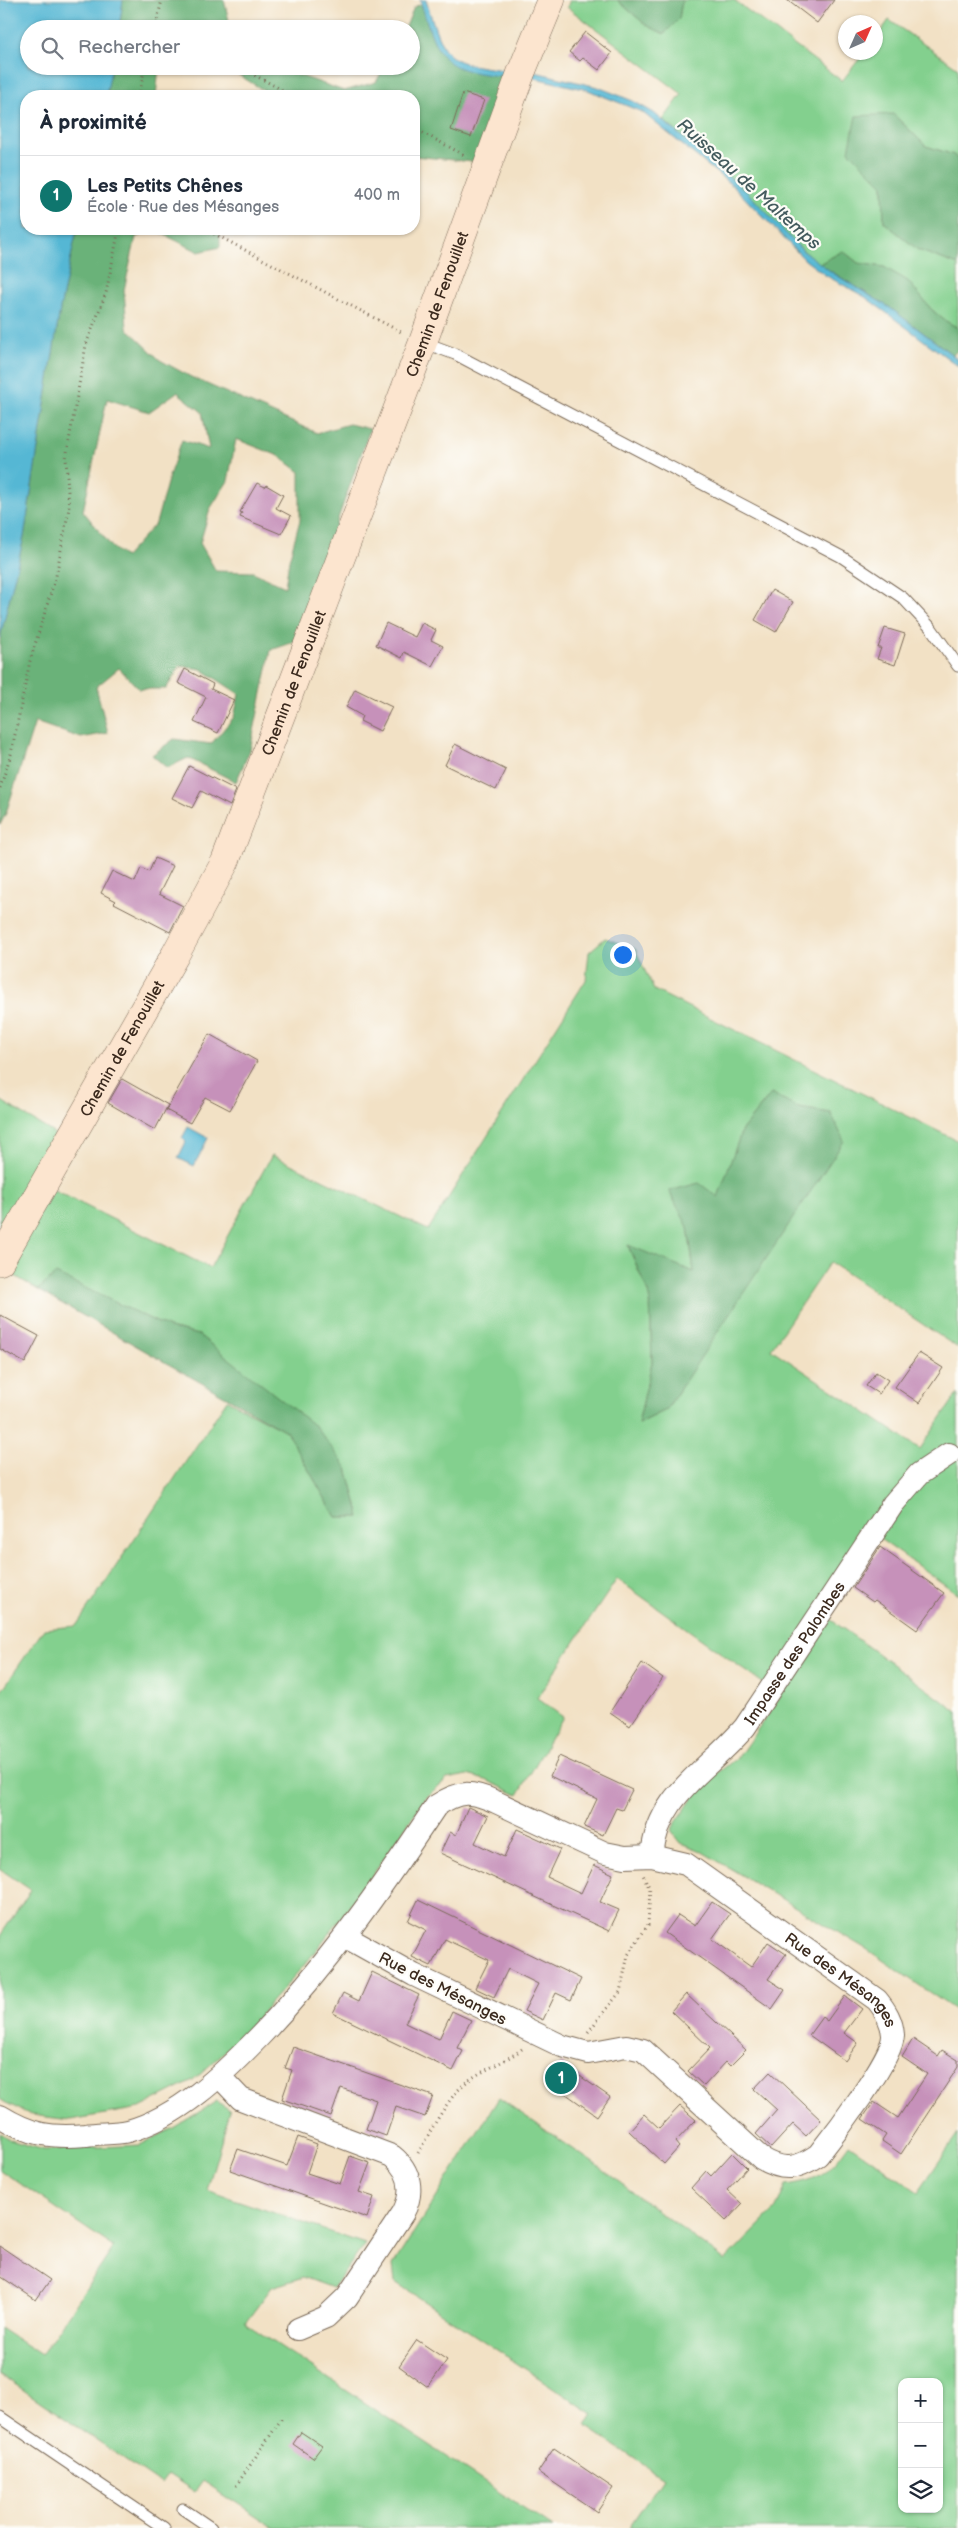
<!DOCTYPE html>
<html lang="fr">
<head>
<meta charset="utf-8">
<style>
	body { margin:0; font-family:"Balsamiq Sans",sans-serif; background:#f2f2f3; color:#1f2937 }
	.controls { position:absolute; right:15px; bottom:15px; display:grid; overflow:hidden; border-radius:10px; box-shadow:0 1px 4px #0004 }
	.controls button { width:45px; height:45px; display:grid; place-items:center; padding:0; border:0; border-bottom:1px solid #e0e1e3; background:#fff; color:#1f2937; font:25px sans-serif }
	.compass { position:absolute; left:838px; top:15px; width:45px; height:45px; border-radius:50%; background:#fff; box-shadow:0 1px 4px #0004; rotate:45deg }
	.you { position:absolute; left:622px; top:954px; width:18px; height:18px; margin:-12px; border:4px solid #fff; border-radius:50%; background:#1a73e8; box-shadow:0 0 0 8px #1a73e833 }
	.badge { display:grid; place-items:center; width:32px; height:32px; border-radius:50%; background:#0f766e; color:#fff; font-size:16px; font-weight:700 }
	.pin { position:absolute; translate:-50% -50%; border:2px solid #fff; box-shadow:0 1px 5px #0006 }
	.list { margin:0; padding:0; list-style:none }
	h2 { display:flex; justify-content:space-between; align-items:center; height:65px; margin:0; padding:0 20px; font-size:21px }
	h2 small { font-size:16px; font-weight:400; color:#747a83 }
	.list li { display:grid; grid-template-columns:32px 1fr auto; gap:15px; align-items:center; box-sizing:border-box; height:80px; padding:0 20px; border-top:1px solid #e0e1e3 }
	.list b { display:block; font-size:19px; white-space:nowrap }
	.list p { margin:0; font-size:16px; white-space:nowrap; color:#747a83 }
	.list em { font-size:16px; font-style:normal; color:#747a83 }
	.icon { flex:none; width:28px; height:28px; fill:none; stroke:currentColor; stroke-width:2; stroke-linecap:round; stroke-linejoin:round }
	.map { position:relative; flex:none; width:958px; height:2528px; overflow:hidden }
	.search { position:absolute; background:#fff; box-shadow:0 1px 4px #0004; left:20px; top:20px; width:400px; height:55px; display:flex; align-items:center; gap:12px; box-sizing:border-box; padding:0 18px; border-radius:28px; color:#747a83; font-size:19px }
	.panel { position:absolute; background:#fff; box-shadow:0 1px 4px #0004; left:20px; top:90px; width:400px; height:145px; border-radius:20px }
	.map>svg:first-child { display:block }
</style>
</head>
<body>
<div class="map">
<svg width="958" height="2528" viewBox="0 0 958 2528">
	<rect width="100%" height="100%" fill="#fdfcf7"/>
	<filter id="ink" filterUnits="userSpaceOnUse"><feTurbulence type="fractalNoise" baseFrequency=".02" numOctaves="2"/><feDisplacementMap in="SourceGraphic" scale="10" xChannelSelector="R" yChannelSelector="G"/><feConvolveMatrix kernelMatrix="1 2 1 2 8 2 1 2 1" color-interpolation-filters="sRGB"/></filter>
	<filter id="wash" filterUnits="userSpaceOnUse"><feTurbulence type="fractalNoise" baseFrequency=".0096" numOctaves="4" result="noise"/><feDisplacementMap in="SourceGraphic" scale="20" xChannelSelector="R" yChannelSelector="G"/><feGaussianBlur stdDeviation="1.12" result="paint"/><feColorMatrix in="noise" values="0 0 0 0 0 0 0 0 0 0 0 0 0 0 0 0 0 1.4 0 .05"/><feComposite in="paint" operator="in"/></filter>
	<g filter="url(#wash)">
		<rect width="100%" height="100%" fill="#f2e1c5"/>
		<path fill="#83d08e" stroke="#5f7d56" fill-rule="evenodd" d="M570 0H617L646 25 679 19 682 0H734L842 81 864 53 876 52V38L889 20 958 68V160L954 155 926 146 893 114 849 151 883 185 884 222 918 250 958 265V328L944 320 931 309 908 282 884 267 858 263 843 251 819 264 791 240 747 192 663 120 682 94 567 7Z
			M605 938 635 949 654 990 958 1141V1348L830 1262 771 1349 920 1449 958 1393V1594L877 1537 823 1614 958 1712V2012L868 1950 699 1850 681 1843 671 1830 700 1787 739 1756 781 1696 617 1579 537 1698 563 1717 518 1795 486 1780 467 1775 447 1779 427 1796 363 1889 307 1962 239 2038 193 2081 140 2108 70 2120 31 2115 0 2100V1936L31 1890 0 1869V1693L44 1629 76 1626 227 1400 286 1431 336 1517H360L347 1468 199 1335 169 1328 56 1275 38 1290 7 1271 52 1189 210 1268 272 1155 428 1230 586 980 589 952ZM771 1094 798 1108 831 1113 814 1184 666 1410 638 1424 652 1362 650 1297 628 1246 694 1272 688 1227 718 1198 742 1130Z
			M0 1100 55 1134 0 1234Z
			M499 2098 595 2164 725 2261 776 2209 786 2185C821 2180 829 2172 849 2144L918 2192 958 2134V2528H629L663 2478 586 2426 593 2414 395 2282 393 2265ZM902 2382H939V2509H902Z
			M217 2101 230 2111 207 2190 365 2244 333 2288 303 2277 272 2287 245 2323 553 2528H275L203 2481 195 2492 168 2474 161 2484 0 2374V2328L41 2355 114 2247 0 2170V2133L10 2140 44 2150 140 2145 173 2128Z"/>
		<path fill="#6ab279" stroke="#526e4c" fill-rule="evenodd" d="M123 0H224L231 29H119Z
			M617 0H682L679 19 664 34 646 25Z
			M421 4C442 68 443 67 510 77L473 162 414 156V96H273L224 66H273L344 91 376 82 385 66H411V29H405L414 7Z
			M112 66H159L156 96H106Z
			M893 114 926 146 954 155 958 160V265L918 250 884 222 883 185 849 151 856 116Z
			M77 229H220V247L199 252 155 230 136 237 124 290 127 328 160 360 191 377 317 433 349 424 370 429 294 642 271 650 250 750 236 782 188 758 167 768 152 755 174 739 211 744 234 717 239 694 201 669 180 666 166 689H139L119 668 96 687 108 733 81 738 35 722 6 813 0 825V638L24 537 60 309ZM177 392 202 412 209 449 182 440 169 476 156 523 125 557 112 547 83 511 107 399 149 412ZM236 439 279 456 300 472V520L289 560 285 587 253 572 216 571 200 543 210 509 228 481Z
			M843 251 858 263 884 267 908 281 931 309 944 320 958 328V350L953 355 889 307 819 264Z
			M771 1094 798 1108 831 1113 844 1141 666 1410 638 1424 652 1362 650 1297 628 1245 694 1272 688 1227 669 1191 699 1183 718 1197 742 1130Z
			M56 1274 169 1328 199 1335 316 1427 347 1468 360 1517H336L286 1431 38 1290Z"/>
		<path fill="#55b7d4" stroke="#487079" d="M0 0H123L119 29H29V66H112L106 96H26V229H77L60 309 24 537 0 638Z
			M420 0H426C446 64 445 62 512 71L510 77C441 71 439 62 420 0Z
			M535 72 598 87 633 101 654 113 747 192 802 250 833 273 889 307 958 359V366L865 297 825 275 805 260 734 187 642 112 588 90 530 77Z
			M188 1127 208 1138 194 1166 178 1158 186 1142 182 1138Z"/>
		<g id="blocks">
			<path fill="#c691ba" d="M787 0H834L817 23Z
				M585 32 612 53 599 70 583 58 580 61 569 52Z
				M463 93 484 100 471 137 451 130Z
				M257 483 265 487 266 485 283 495 276 508 291 516 281 534 240 517 242 513 240 512Z
				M772 590 793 602 776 632 755 620Z
				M386 623 415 637 422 623 436 630 431 640 443 646 432 666 404 652 402 658 376 645Z
				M885 628 905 634 895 665 877 659 881 648H878Z
				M185 669 213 684 211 689 234 700 218 733 194 722 206 697 178 683Z
				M355 689 392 707 380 731 360 721 362 716 346 707Z
				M455 744 506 770 496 790 445 765Z
				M189 766 236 790 230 806 201 791 192 808 172 798Z
				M155 858 173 866 159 894 183 906 170 932 114 903 116 901 101 893 112 871 135 882 141 868 149 872Z
				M209 1034 257 1061 230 1110 205 1097 190 1123 166 1110Z
				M122 1079 168 1105 155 1130 108 1103Z
				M0 1315 39 1336 25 1363 0 1349Z
				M919 1353 943 1368 919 1403 895 1387Z
				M876 1372 888 1380 879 1394 866 1386Z
				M880 1547 944 1593 917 1630 875 1600 873 1602 853 1588Z
				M642 1663 663 1678 630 1726 610 1712Z
				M559 1756 632 1790 622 1810 616 1808 603 1835 584 1827 597 1799 550 1776Z
				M468 1807 488 1816 475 1843 504 1857 517 1829 539 1839 560 1849 547 1877 581 1893 594 1865 613 1874 600 1902 619 1910 609 1931 440 1853 450 1832 456 1835Z
				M418 1900 581 1979 571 2000 556 1993 543 2020 524 2011 538 1984 508 1969 494 1997 475 1988 489 1960 451 1942 445 1939 431 1966 412 1957 426 1930 408 1921Z
				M712 1902 730 1914 712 1939 751 1967 768 1942 786 1954 768 1979 785 1990 772 2009 665 1933 678 1915 695 1926Z
				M372 1972 419 1995 405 2023 411 2026 439 2039 452 2011 471 2020 457 2048 463 2051 453 2071 333 2013 343 1993 359 2001Z
				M686 1994 746 2050 730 2066 726 2062 704 2086 688 2071 710 2048 671 2011Z
				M845 1996 862 2009 844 2033 858 2043 845 2061 809 2035 822 2017 827 2021Z
				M913 2039 938 2056 942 2050 958 2060V2067L901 2154 882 2141 886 2135 862 2119 874 2102 898 2118 927 2074 902 2057Z
				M293 2047 433 2096 425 2117 396 2107 386 2136 366 2129 376 2100 341 2088 331 2116 282 2099 292 2070 285 2068Z
				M561 2063 610 2097 597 2116 548 2081Z
				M770 2072 821 2120 806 2136 793 2124 771 2148 756 2134 777 2110 754 2089Z
				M680 2106 696 2120 675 2142 679 2147 664 2164 629 2131 644 2114 659 2128Z
				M298 2137 317 2144 307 2173 340 2184 350 2156 370 2163 359 2192 374 2197 367 2218 230 2170 238 2149 287 2166Z
				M732 2153 747 2168 727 2190 742 2204 726 2221 691 2188 706 2171 711 2176Z
				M0 2246 50 2280 36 2300 0 2276Z
				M417 2340 447 2360 428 2387 399 2366Z
				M301 2432 322 2446 313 2458 293 2444Z
				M554 2448 613 2488 597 2512 538 2472Z"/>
		</g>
	</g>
	<g filter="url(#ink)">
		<use href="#blocks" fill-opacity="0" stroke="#7b6a58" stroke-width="1"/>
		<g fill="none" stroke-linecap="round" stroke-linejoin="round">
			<defs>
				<path id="lane" d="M423 342 455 354 842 557 903 598 931 628 958 666
					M0 2417 164 2528
					M183 2509 211 2528"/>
				<g id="street">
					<path id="s1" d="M652 1856C657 1794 708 1771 745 1727L893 1504 919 1474 949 1454"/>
					<path d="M220 2077 241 2099 392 2156C411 2171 414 2192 403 2213L347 2297 326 2317 298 2329"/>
					<path id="s2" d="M0 2116C31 2135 50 2138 86 2135 100 2133 115 2134 128 2131 179 2117 223 2074 259 2037 327 1966 382 1887 436 1806 460 1790 471 1791 496 1802L605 1853 625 1857 652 1856 686 1864 877 2000C886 2011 892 2021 893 2035 894 2057 834 2135 818 2155 797 2169 784 2172 761 2158L643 2050 626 2046 588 2053 562 2046 414 1975 346 1937"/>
				</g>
				<g id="secondary">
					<path id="s3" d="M0 1261 175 955 225 862 423 342 521 73 551 0"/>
				</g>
			</defs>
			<use href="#lane" stroke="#7b6a58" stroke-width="13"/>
			<use href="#street" stroke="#7b6a58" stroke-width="24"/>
			<use href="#secondary" stroke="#7b6a58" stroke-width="29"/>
			<path stroke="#7b6a58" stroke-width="3" stroke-dasharray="1 4" stroke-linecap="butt" d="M156 23 167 29
				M155 29 162 0
				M237 66 288 93 300 96
				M139 96 145 66
				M414 128 466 156
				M205 229 403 333
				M0 788 11 754 30 661 56 576 69 508 66 458 86 345 106 293 119 229
				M588 2032 620 1992 628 1955 648 1925 650 1889 643 1875
				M418 2153C431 2131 450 2092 472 2078 488 2068 506 2061 522 2049
				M236 2486 282 2418"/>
			<use href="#lane" stroke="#fff" stroke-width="11"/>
			<use href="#street" stroke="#fff" stroke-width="22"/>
			<use href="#secondary" stroke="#fce5cf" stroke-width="28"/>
		</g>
	</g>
	<g text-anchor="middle" stroke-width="4.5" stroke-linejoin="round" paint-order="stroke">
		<g font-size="16" fill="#3b2a1e" stroke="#fdfcf7">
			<text dy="6" stroke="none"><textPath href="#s3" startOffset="1055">Chemin de Fenouillet</textPath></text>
			<text dy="6" stroke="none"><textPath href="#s3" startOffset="650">Chemin de Fenouillet</textPath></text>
			<text dy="6" stroke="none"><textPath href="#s3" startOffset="245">Chemin de Fenouillet</textPath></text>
			<text dy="6" stroke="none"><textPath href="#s1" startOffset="252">Impasse des Palombes</textPath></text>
			<text dy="6" stroke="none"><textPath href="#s2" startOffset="1048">Rue des Mésanges</textPath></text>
			<text transform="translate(443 1988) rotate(27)" y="6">Rue des Mésanges</text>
		</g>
		<g font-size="18" font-style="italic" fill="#445b5e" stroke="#fdfcf7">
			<text transform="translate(749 184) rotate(42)" y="6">Ruisseau de Maltemps</text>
		</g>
	</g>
</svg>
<div class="controls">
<button>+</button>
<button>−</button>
<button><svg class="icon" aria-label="layers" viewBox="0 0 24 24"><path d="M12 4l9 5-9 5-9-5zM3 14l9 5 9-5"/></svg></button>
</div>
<svg class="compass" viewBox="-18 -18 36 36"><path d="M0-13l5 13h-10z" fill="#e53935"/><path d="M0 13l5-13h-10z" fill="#747a83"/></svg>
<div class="you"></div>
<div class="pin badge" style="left:561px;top:2078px">1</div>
<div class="search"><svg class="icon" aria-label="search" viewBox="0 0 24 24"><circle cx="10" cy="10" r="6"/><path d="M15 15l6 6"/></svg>Rechercher</div>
<section class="panel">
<h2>À proximité<small></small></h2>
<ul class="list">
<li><span class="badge">1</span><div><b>Les Petits Chênes</b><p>École · Rue des Mésanges</p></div><em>400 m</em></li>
</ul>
</section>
</div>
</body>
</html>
